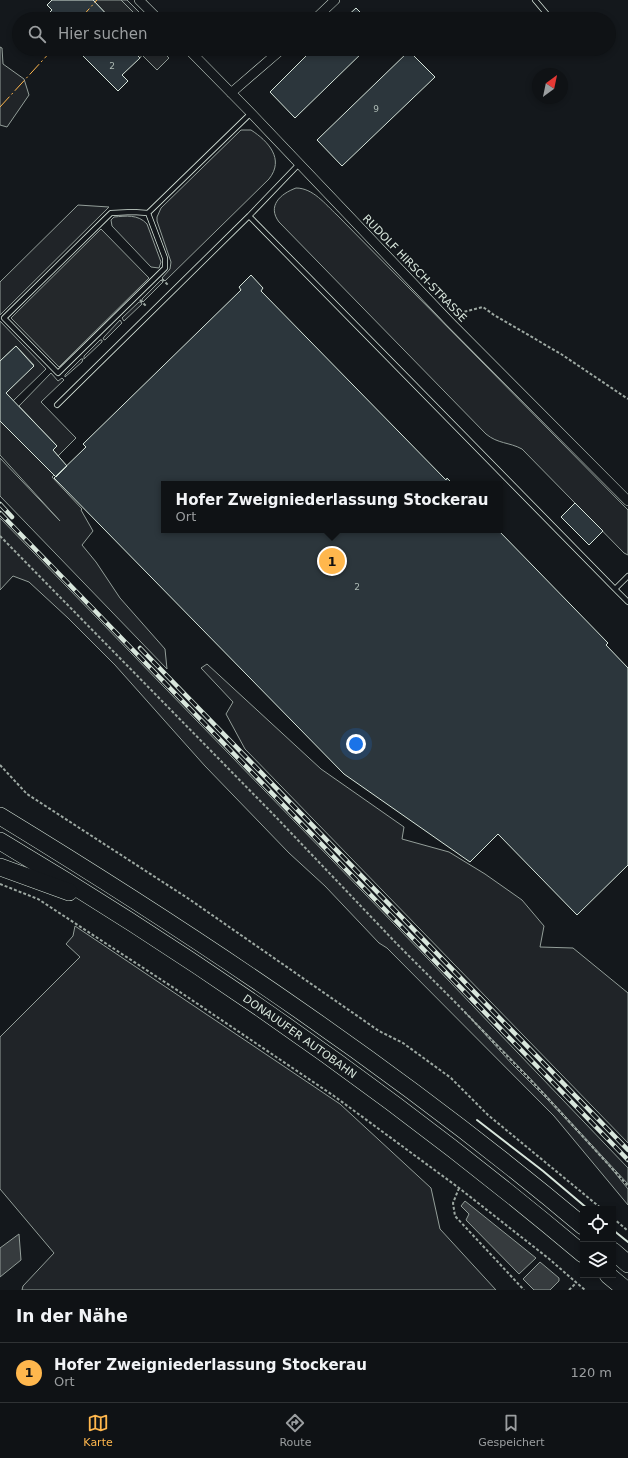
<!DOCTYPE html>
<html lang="de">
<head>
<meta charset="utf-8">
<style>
	body { margin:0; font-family:"DejaVu Sans",sans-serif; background:#181b1e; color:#f1f3f6 }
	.controls { position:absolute; right:12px; bottom:12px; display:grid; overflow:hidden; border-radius:0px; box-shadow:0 2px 6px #0003 }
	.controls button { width:36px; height:36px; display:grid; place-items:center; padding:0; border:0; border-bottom:1px solid #2f3234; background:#0f1215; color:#f1f3f6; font:20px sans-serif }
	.compass { position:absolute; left:532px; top:68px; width:36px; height:36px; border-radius:50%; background:#0f1215; box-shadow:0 2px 6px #0003; rotate:33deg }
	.you { position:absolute; left:356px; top:744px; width:14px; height:14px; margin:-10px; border:3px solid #fff; border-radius:50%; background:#1a73e8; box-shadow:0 0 0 6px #1a73e833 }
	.badge { display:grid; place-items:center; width:26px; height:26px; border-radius:50%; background:#ffb74d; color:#111; font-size:13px; font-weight:700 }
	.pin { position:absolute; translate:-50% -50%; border:2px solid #fff; box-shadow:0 1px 4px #0006 }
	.popup { position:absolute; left:161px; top:481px; width:342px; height:52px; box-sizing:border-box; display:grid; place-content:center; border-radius:0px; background:#0f1215; filter:drop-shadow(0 1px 3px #0005); font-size:13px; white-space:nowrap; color:#9b9ea0 }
	.popup b { font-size:15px; color:#f1f3f6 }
	.popup::after { content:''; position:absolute; left:50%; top:100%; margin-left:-8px; border:8px solid transparent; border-top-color:#0f1215 }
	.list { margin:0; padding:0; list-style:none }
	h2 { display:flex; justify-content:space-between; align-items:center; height:52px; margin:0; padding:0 16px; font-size:17px }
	h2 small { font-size:13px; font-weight:400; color:#9b9ea0 }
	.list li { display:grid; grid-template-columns:26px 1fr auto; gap:12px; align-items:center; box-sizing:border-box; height:60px; padding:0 16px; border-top:1px solid #2f3234 }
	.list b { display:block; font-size:15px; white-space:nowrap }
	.list p { margin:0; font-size:13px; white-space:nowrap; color:#9b9ea0 }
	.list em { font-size:13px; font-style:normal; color:#9b9ea0 }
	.icon { flex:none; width:22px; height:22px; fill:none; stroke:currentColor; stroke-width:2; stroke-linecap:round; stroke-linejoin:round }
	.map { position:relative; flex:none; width:628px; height:1290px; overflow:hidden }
	.search { position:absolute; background:#0f1215; box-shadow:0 2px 6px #0003; left:12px; right:12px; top:12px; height:44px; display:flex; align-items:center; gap:10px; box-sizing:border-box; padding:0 14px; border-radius:22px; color:#9b9ea0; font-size:15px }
	.sheet { height:112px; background:#0f1215 }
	nav { display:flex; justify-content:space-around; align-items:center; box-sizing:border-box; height:56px; border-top:1px solid #2f3234; background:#0f1215; font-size:11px; color:#9b9ea0 }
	nav a { display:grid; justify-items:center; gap:2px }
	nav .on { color:#ffb74d }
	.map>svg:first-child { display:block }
</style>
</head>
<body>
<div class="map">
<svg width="628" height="1290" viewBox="0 0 628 1290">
	<rect width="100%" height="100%" fill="#14181c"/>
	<path fill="#202428" stroke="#939e99" d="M121 0H127L146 19H140Z
		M0 47 2 48 3 64 24 79 29 95 7 127 0 125Z
		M241 130H251C268 141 285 159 269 179L165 281 162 278 170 269 171 262 157 221V217L161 208Z
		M296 188C313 188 325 204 337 215L628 510V555L624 553 522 449C509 442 498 444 486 434L279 222C267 206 280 194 296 188Z
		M78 205 109 207 0 315V282Z
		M114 217C126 216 138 214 147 224L161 262 159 268 151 267 112 226 111 220Z
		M161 280 163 282 143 302 142 301V299Z
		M139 302H141L142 304 124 321 122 318Z
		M120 320 122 323 105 340 103 339 104 337Z
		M0 321 46 369 13 401 6 393 34 365 16 346 0 361Z
		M100 340H102V342L84 359V356Z
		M81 359H83L82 362 65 377V375Z
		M51 373 58 381 62 378 64 380 41 402 76 438 58 456 53 450 57 446 19 406Z
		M0 421 54 475 52 477 82 509 81 510 93 531 82 545 96 562 120 598 165 649 167 669 0 496V458L60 521 0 455Z
		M0 518 429 960 628 1168V1184L527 1075 464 1011 512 1064 548 1100 607 1163 628 1189V1205L554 1116 387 948 379 943 325 886 289 853 205 766 115 665 68 618 29 582 13 576 0 590Z
		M207 664 321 769 404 827 402 839 449 852 485 874 522 900 544 926 540 947 573 948 628 993V1143L245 749 226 714 233 702 201 668Z
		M75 926 340 1104 431 1188 440 1229 496 1290H22L23 1286 54 1253 0 1189V1037L80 957 66 944 73 936Z"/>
	<path fill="#24282b" stroke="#939e99" d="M93 0H121L140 19H111Z
		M131 49H160L169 58 157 70 142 55 140 58Z
		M101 229 149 278 59 367 11 318Z"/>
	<path fill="#363b3e" stroke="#939e99" d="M465 1201 536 1258 519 1274 466 1220 469 1214 461 1206Z
		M19 1234 21 1260 0 1277V1248Z
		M540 1262 559 1278V1281L550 1290H534L523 1279Z"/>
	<path fill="#2c363c" stroke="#d8e6dc" d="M52 0H93L111 19H47L45 17 52 10 47 5Z
		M356 8 367 19H344Z
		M76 49H131L140 58 122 75 128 81 118 91Z
		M313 49H366L295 118 270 92Z
		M409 51 435 77 342 166 317 140Z
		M251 275 263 288 261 291 446 480 447 478 453 484H164V530H498L608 643 606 645 628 668V865L577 915 498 834 470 862 344 774 54 478 86 447 83 444 241 290 239 287Z
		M16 346 34 366 6 393 57 446 53 450 67 466 56 477 0 421V361Z
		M575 503 603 531 589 545 561 517Z"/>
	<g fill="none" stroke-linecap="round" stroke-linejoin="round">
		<defs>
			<path id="service" d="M535 0 551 19
				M148 213 165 258V268L58 373 4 318 111 213 133 212 148 213 251 113
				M249 216 615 589
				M57 405 249 216 299 164
				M628 576 615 589 628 602"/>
			<path id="minor" d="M139 0 158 19
				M315 19 335 0
				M188 49 251 113 450 322 628 501
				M231 93 282 49"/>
			<g id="motorway">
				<path d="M0 816C203 940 401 1073 583 1226"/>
				<path id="s1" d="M0 841C205 963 401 1101 583 1254"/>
				<path d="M0 867 69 892"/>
				<path d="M613 1251 628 1264"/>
				<path d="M608 1275 626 1290"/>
			</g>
		</defs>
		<use href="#service" stroke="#d8e6dc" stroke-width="6"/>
		<use href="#minor" stroke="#d8e6dc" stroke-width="10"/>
		<use href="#motorway" stroke="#d8e6dc" stroke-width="18"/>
		<path stroke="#9da8a2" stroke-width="2" stroke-dasharray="3 2" stroke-linecap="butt" d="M162 279 169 286
			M140 300 147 307
			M456 317 463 312 483 307 494 315 561 354 628 399
			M0 536 273 814 397 944 457 1004 544 1094 628 1186
			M0 765 27 794 189 899 379 1031 403 1043 451 1078 488 1115 602 1209
			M0 884 38 899 180 992 334 1096 459 1188 548 1258 585 1290
			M459 1188 453 1203 455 1216 524 1290
			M613 1218 628 1231
			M569 1290 576 1283"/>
		<use href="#service" stroke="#14181c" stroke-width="4.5"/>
		<use href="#minor" stroke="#14181c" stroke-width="9"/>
		<use href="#motorway" stroke="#14181c" stroke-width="17"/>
		<defs>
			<path id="rail" d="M0 504 12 517
				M0 513 628 1160
				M140 648 628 1150"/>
		</defs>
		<use href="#rail" stroke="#d8e6dc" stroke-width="4.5"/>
		<use href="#rail" stroke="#14181c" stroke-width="3" stroke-dasharray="9" stroke-linecap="butt"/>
		<path stroke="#d8e6dc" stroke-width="2" d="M477 1120 543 1171 588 1209
			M613 1230 628 1242"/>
		<path stroke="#ffb74d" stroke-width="1" stroke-dasharray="14 3 2 3" stroke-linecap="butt" d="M80 19 97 0
			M0 107 53 49"/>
	</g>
	<g text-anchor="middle" stroke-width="3" stroke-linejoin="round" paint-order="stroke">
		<g font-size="9" fill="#adbab4">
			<text x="112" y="69">2</text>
			<text x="376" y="112">9</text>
			<text x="357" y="590">2</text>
		</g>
		<g font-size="11" fill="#d8e6dc" stroke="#14181c">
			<text transform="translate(415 268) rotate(46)" y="4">RUDOLF HIRSCH-STRASSE</text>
			<text dy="4" stroke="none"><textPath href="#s1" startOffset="358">DONAUUFER AUTOBAHN</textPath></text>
		</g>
	</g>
</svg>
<div class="controls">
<button><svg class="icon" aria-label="locate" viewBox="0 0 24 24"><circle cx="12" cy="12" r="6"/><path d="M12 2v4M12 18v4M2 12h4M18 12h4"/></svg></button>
<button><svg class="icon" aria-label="layers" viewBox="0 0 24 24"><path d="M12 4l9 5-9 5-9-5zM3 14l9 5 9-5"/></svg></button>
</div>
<svg class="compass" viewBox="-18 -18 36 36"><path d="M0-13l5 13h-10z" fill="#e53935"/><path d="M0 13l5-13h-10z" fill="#9b9ea0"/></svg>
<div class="you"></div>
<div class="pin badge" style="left:332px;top:561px">1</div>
<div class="popup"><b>Hofer Zweigniederlassung Stockerau</b>Ort</div>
<div class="search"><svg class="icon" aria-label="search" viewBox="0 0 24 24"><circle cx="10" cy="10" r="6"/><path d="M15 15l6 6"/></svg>Hier suchen</div>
</div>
<section class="sheet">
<h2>In der Nähe<small></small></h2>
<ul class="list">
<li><span class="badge">1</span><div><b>Hofer Zweigniederlassung Stockerau</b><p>Ort</p></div><em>120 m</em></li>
</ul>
</section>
<nav>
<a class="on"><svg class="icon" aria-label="map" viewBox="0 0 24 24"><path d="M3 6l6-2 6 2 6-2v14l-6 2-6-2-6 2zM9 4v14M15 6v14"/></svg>Karte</a>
<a><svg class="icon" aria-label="directions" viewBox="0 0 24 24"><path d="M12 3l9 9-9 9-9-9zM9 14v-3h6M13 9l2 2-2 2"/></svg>Route</a>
<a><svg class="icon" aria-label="saved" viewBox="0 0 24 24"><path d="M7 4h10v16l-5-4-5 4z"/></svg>Gespeichert</a>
</nav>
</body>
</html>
